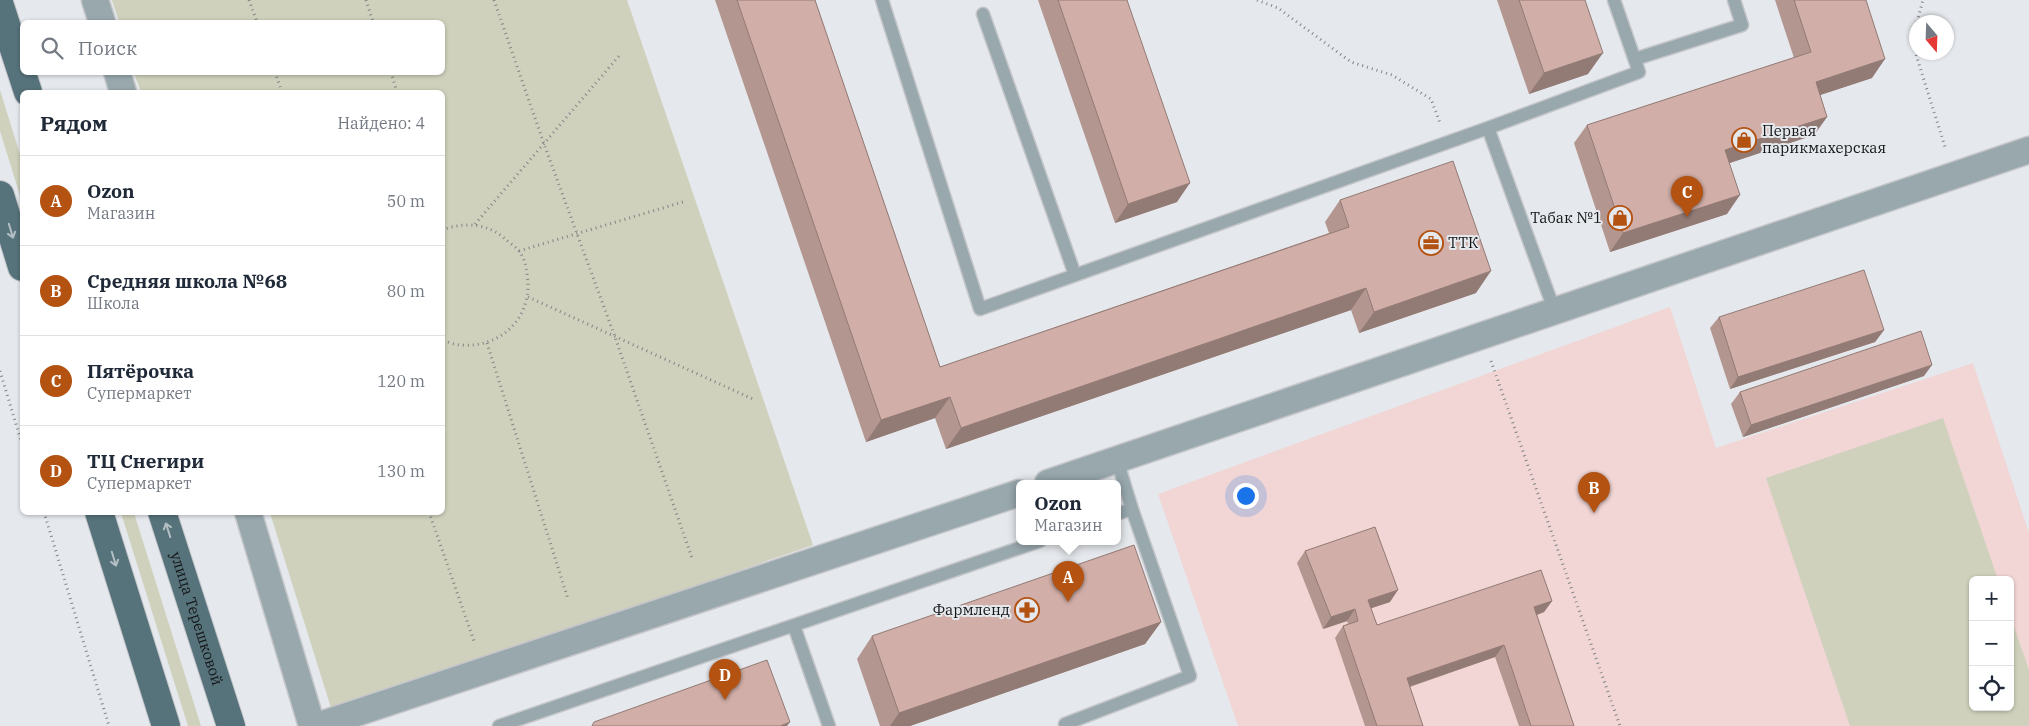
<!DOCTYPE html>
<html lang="ru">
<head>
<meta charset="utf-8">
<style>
	body { margin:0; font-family:"IBM Plex Serif",serif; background:#f2f2f3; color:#1f2937 }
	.controls { position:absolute; right:15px; bottom:15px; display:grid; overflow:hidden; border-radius:8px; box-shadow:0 1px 4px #0004 }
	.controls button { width:45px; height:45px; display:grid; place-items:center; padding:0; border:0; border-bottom:1px solid #e0e1e3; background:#fff; color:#1f2937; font:25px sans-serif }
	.compass { position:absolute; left:1909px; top:15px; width:45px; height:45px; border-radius:50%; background:#fff; box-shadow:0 1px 4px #0004; rotate:161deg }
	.you { position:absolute; left:1245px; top:495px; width:18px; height:18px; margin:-12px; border:4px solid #fff; border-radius:50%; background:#1a73e8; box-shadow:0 0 0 8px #1a73e833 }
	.badge { display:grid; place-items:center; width:32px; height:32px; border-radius:50%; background:#b35211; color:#fff; font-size:16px; font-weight:700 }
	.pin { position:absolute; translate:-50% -41px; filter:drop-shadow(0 1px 2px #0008) }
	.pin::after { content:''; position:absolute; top:26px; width:18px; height:15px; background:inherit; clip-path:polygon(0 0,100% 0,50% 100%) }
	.popup { position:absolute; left:1016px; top:480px; width:105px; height:65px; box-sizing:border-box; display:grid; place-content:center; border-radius:8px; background:#fff; filter:drop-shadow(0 1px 4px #0005); font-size:16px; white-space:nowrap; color:#747a83 }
	.popup b { font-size:19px; color:#1f2937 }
	.popup::after { content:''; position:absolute; left:50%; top:100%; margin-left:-10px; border:10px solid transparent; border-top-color:#fff }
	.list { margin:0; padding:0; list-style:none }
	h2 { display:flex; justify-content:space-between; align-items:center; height:65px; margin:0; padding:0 20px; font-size:21px }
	h2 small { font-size:16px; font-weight:400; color:#747a83 }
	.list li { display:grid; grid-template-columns:32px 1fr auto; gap:15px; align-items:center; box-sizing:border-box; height:90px; padding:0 20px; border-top:1px solid #e0e1e3 }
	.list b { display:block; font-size:19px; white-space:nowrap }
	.list p { margin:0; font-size:16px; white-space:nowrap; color:#747a83 }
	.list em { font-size:16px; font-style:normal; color:#747a83 }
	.icon { flex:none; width:28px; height:28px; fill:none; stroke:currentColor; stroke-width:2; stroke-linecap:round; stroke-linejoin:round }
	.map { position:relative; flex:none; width:2029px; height:726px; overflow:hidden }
	.search { position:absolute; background:#fff; box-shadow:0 1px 4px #0004; left:20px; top:20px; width:425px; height:55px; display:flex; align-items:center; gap:12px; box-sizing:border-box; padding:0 18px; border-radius:8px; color:#747a83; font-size:19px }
	.panel { position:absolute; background:#fff; box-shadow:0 1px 4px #0004; left:20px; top:90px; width:425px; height:425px; border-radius:8px }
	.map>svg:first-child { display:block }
</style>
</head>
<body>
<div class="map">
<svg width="2029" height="726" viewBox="0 0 2029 726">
	<rect width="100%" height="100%" fill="#e5e8ec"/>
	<path fill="#f1d6d5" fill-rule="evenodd" d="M1670 307 1716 448 1973 363 2029 533V726H1238L1158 494ZM1973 580H2010V707H1973Z"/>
	<path fill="#cfd1bc" d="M112 0H627L813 545 332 711 270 513 442 512V92H141L134 73 442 72V22H119Z
		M0 90 22 161V202L0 131Z
		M1943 418 1998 580H1973V707H2010V615L2029 670V726H1850L1766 478Z
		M121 513H134L201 726H188Z"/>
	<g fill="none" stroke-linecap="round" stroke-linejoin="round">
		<defs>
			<path id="lane" d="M882 0 980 309 1488 128
				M983 14 1075 275
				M1635 59 1742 25 1734 0
				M1555 312 1488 128 1639 72 1614 0
				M1117 460 1132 509
				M794 626 829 726
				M499 726 1040 541
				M1066 726 1065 724 1190 676 1132 509 1117 514"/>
			<path id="street" d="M95 0 102 22
				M117 72 123 92
				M1048 483 2029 150
				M248 512 312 726
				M317 726 1019 493"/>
			<g id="primary">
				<path d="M0 6 28 92"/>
				<path d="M0 195 22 267"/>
				<path d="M99 512 166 726"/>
				<path id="s1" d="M162 512 231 726"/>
			</g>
		</defs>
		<use href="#lane" stroke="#c4c6ca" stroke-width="15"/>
		<use href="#street" stroke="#c4c6ca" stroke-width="29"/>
		<use href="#primary" stroke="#c4c6ca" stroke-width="30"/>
		<path stroke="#838587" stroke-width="3" stroke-dasharray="1 4" stroke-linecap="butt" d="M249 0 257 22
			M366 0 373 22
			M494 0 544 144 615 337 692 558
			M1257 0 1278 8 1351 62 1392 75 1431 99 1440 123
			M1917 22 1923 0
			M1916 26 1912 42 1946 150
			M275 72 282 92
			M391 72 397 92
			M475 224 619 56
			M442 230C463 222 487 223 504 238 508 242 515 246 518 250 526 259 527 272 528 283 529 321 499 348 461 345 455 345 448 342 442 340
			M519 251 686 201
			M528 297 755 400
			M487 343 568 599
			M1491 361 1620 726
			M0 371 22 444
			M44 512 109 726
			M429 512 475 644"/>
		<use href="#lane" stroke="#98a8ad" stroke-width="12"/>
		<use href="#street" stroke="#98a8ad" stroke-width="26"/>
		<use href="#primary" stroke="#56727b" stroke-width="28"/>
	</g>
	<path fill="#b49690" d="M715 0H815L940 367 1329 233 1325 222 1340 200 1476 293 1359 333 1351 310 946 449 935 418 866 442Z
		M1038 0H1127L1177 202 1115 223Z
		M1497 0H1585L1588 74 1529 94Z
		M1775 0H1866L1872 78 1820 95 1827 117 1814 135 1729 163 1727 214 1610 252 1574 143 1587 125 1794 58Z
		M1719 317 1884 330 1875 342 1730 389 1710 328Z
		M1924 376 1743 437 1731 404 1740 392Z
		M1305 551 1390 602 1371 608 1377 625 1552 601 1544 612 1537 615 1574 726H1519L1495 657 1410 687 1423 726H1365L1335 638 1343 626 1348 624 1347 621 1323 629 1297 563Z
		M1161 622 1145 644 910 726H880L857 659 872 636Z"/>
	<path fill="#927a75" d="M1603 53 1588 74 1529 94 1544 73Z
		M1885 59 1872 78 1802 101 1816 82Z
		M1827 117 1814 135 1712 169 1725 150Z
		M1190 183 1177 202 1115 223 1128 204Z
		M1740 195 1727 214 1610 252 1623 233Z
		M1491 271 1476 293 1359 333 1374 312Z
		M1366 288 1351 310 946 449 961 428Z
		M1884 330 1875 342 1730 389 1738 377Z
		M1932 365 1924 376 1743 437 1751 425Z
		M950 397 935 418 866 442 881 420Z
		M1398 590 1390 602 1360 612 1368 600Z
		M1552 601 1544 612 1526 619 1534 607Z
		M1355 609 1347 621 1323 629 1331 617Z
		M1161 622 1145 644 910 726H890L899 713Z
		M1504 645 1495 657 1399 690 1407 678Z
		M790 722 787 726H780Z"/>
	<path fill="#d1aea7" stroke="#927a75" d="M737 0H815L940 367 1349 227 1340 200 1453 161 1491 271 1374 312 1366 288 961 428 950 397 881 420Z
		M1058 0H1127L1190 183 1128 204Z
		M1519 0H1585L1603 53 1544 73Z
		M1794 0H1866L1885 59 1816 82 1827 117 1725 150 1740 195 1623 233 1587 125 1811 52Z
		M1864 270 1884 330 1738 377 1719 317Z
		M1921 331 1932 365 1751 425 1740 392Z
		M1375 527 1398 590 1368 600 1377 625 1541 570 1552 601 1534 607 1574 726H1531L1504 645 1407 678 1423 726H1377L1343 626 1358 621 1355 609 1331 617 1305 551Z
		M1134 545 1161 622 899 713 872 636Z
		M767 660 790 722 780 726H592L594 722Z"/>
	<defs><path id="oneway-shaft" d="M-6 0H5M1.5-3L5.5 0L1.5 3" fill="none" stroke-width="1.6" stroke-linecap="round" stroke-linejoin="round" transform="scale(1.25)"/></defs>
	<g stroke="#b3bfc4">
		<use href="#oneway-shaft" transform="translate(11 231) rotate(73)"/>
		<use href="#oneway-shaft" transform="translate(168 530) rotate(-108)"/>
		<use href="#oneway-shaft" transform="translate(114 559) rotate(73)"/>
	</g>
	<defs>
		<symbol id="shop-ring" viewBox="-11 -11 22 22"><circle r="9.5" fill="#e5e8ec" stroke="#b35211" stroke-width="1.5"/><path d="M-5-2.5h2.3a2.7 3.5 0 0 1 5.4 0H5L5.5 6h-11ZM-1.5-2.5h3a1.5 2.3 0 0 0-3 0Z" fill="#b35211"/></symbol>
		<symbol id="office-ring" viewBox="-11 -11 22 22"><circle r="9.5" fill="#e5e8ec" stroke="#b35211" stroke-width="1.5"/><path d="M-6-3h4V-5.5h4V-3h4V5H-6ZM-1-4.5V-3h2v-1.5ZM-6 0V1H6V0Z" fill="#b35211"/></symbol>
		<symbol id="pharmacy-ring" viewBox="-11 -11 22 22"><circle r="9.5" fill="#e5e8ec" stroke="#b35211" stroke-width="1.5"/><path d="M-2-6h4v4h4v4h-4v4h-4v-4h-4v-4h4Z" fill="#b35211"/></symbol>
	</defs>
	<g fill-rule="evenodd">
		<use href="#shop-ring" x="1730" y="126" width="28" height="28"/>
		<use href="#shop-ring" x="1606" y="204" width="28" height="28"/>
		<use href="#office-ring" x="1417" y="229" width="28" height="28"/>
		<use href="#pharmacy-ring" x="1013" y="596" width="28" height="28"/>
	</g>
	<g text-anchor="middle" stroke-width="4" stroke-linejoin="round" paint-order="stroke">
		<g font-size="15" fill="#151617" stroke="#e5e8ec" text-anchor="start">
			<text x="1762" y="136">Первая<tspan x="1762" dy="17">парикмахерская</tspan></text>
			<text x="1602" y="223" text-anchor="end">Табак №1</text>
			<text x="1448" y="248">ТТК</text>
			<text x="1010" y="615" text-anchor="end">Фармленд</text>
		</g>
		<g font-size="15" fill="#151617" stroke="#e5e8ec">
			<text dy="5" stroke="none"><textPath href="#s1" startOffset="112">улица Терешковой</textPath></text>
		</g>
	</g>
</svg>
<div class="controls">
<button>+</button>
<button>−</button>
<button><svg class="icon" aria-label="locate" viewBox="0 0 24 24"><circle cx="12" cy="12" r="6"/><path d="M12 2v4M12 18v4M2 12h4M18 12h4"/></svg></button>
</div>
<svg class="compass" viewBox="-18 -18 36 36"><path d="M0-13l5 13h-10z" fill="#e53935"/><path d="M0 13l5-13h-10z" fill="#747a83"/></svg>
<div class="you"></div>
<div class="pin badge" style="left:1068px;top:602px">A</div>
<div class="popup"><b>Ozon</b>Магазин</div>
<div class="pin badge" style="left:1594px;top:513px">B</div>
<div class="pin badge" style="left:1687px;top:217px">C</div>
<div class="pin badge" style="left:725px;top:700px">D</div>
<div class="search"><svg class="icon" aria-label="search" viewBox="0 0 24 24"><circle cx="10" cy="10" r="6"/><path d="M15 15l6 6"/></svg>Поиск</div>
<section class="panel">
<h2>Рядом<small>Найдено: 4</small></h2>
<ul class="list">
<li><span class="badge">A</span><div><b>Ozon</b><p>Магазин</p></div><em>50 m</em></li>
<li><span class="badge">B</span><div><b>Средняя школа №68</b><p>Школа</p></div><em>80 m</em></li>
<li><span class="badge">C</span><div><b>Пятёрочка</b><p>Супермаркет</p></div><em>120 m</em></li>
<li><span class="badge">D</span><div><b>ТЦ Снегири</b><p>Супермаркет</p></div><em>130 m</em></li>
</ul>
</section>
</div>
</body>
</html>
